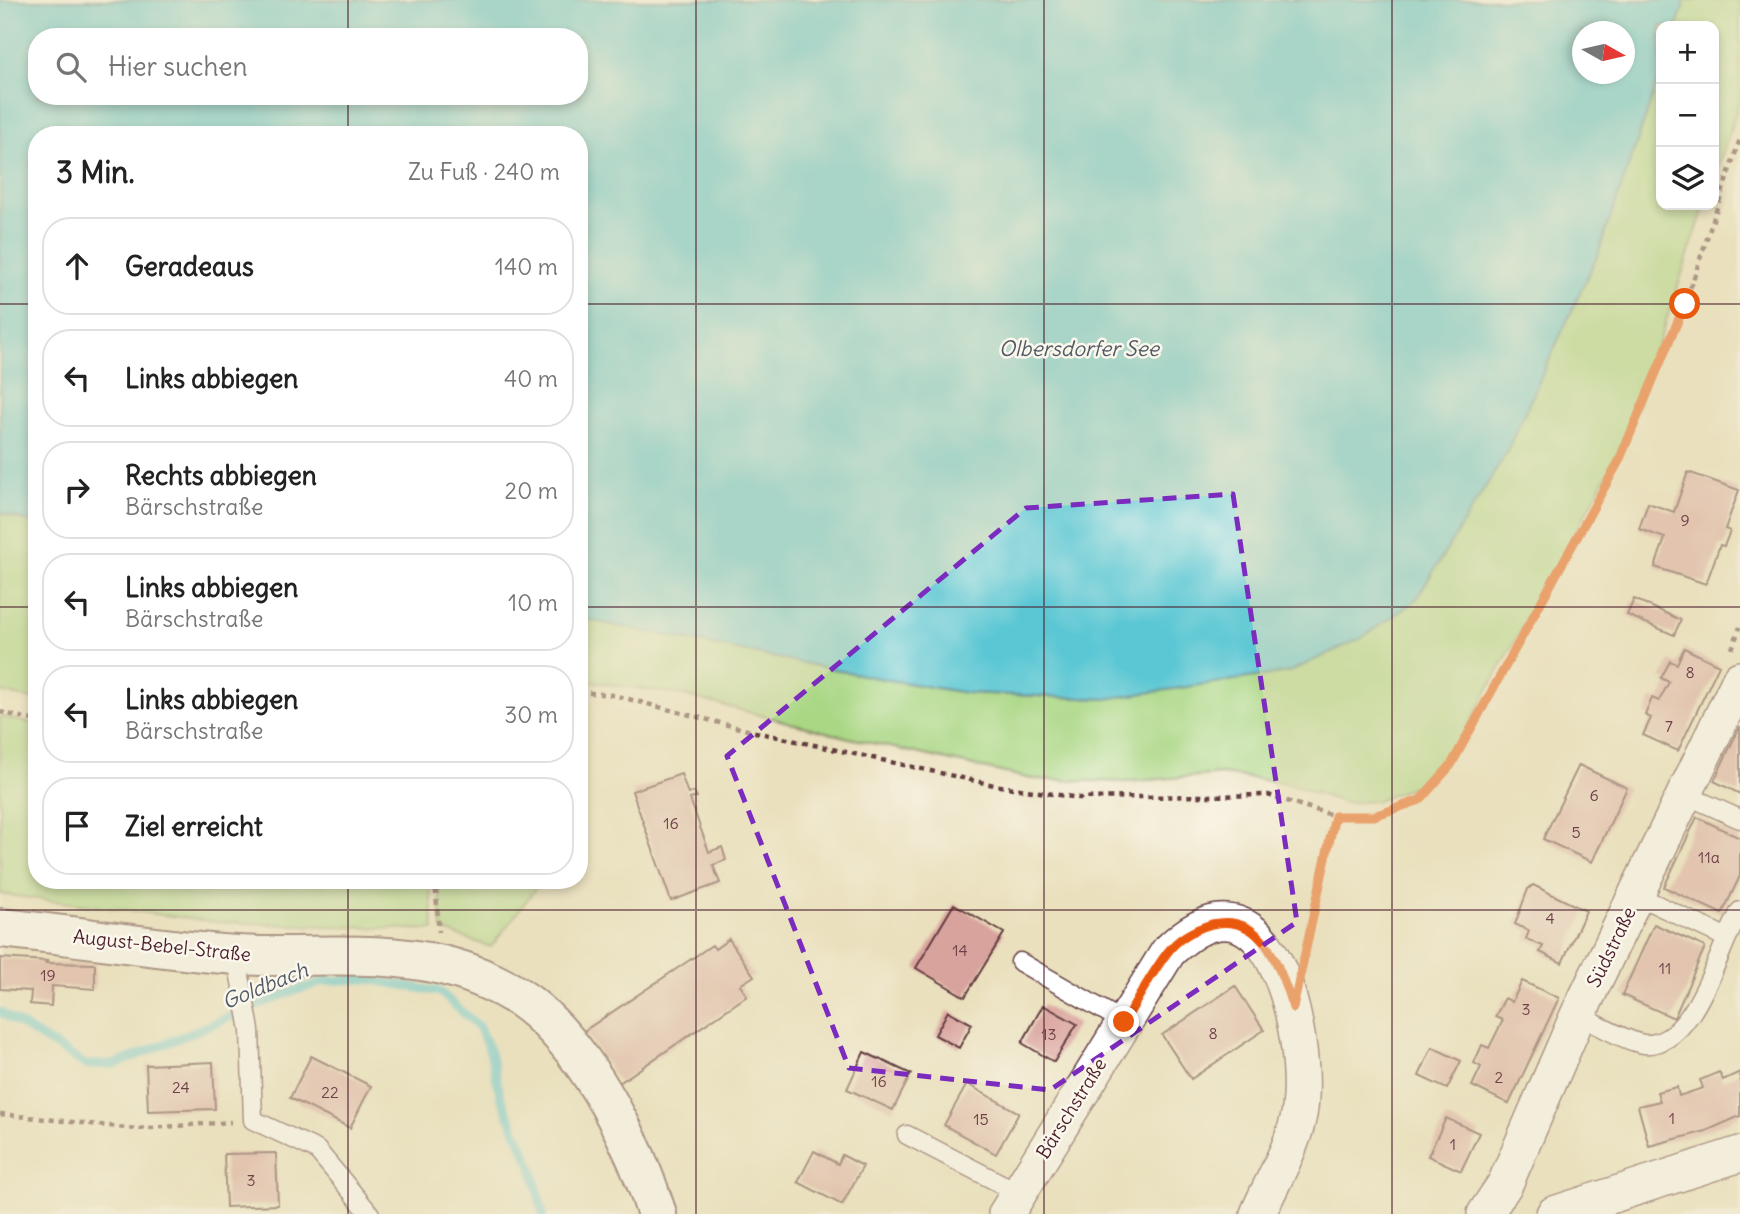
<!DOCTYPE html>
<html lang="de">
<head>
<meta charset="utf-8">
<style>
	body { margin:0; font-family:Delius,sans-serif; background:#f6f6f6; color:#222 }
	.controls { position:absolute; right:21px; top:21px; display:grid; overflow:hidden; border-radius:14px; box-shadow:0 4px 10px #0003 }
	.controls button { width:63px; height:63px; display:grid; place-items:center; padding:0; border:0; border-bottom:2px solid #e0e0e0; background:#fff; color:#222; font:35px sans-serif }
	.compass { position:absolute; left:1572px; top:21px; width:63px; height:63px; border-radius:50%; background:#fff; box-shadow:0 4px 10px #0003; rotate:98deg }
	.stop { position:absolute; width:21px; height:21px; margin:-16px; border:5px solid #ea580c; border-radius:50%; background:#fff }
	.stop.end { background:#ea580c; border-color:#fff; box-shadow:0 2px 7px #0008 }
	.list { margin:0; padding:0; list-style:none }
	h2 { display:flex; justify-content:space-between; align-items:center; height:91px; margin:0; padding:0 28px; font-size:30px }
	h2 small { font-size:23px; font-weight:400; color:#767676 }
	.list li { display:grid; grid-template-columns:46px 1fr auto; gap:21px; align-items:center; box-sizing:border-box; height:98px; margin:0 14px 14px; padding:0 14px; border:2px solid #e0e0e0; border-radius:28px }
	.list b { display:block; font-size:26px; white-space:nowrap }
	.list p { margin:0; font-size:23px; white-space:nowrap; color:#767676 }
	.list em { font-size:23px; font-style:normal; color:#767676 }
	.icon { flex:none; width:38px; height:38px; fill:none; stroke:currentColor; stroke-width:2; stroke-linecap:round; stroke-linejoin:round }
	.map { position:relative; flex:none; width:1740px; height:1214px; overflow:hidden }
	.search { position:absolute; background:#fff; box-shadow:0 4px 10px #0003; left:28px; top:28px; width:560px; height:77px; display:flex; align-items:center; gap:18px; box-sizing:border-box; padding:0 24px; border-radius:28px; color:#767676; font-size:26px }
	.panel { position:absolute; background:#fff; box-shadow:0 4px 10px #0003; left:28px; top:126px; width:560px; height:763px; border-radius:28px }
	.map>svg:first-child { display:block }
</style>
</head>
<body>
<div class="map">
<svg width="1740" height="1214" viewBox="0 0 1740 1214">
	<rect width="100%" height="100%" fill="#fbf7ec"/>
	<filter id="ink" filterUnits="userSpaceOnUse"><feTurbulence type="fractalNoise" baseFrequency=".0143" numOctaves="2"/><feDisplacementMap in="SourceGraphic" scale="14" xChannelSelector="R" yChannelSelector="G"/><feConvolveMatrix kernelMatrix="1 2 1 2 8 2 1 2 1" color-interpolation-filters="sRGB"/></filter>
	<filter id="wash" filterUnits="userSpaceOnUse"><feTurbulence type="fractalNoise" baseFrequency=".00686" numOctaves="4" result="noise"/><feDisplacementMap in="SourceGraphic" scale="28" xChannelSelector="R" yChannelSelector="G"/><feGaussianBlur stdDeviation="1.57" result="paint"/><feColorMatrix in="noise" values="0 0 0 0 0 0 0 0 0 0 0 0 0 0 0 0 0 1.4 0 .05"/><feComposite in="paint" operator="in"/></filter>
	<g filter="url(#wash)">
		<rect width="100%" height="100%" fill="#eae0bd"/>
		<path fill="#a9d784" stroke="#7a7b58" stroke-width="2" d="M1685 0H1740V100L1714 179V26H1677Z
			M1661 72V205H1705L1639 401 1613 464 1456 748 1424 782 1377 801 1345 803 1286 783 1222 774 1124 782 1032 779 845 737 679 694 579 680V618L878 678 966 693 1105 699 1415 601 1505 455 1598 254Z
			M0 513 37 524V700L0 692Z
			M0 716 37 725V880H429L434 930 217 922 0 894Z
			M439 880H525L536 888 491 947 442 930Z"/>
		<path fill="#5bc7d4" stroke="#527380" stroke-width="2" fill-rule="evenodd" d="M0 0H1685L1677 26H1661V72L1598 254 1505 455 1415 601 1360 639 1289 672 1105 699 966 693 878 678 579 618V135H37V524L0 513ZM1582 32H1624V74H1582ZM37 37H579V96H37Z"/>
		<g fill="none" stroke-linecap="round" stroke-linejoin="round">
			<path stroke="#5bc7d4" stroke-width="9" d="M0 1012 86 1065 116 1064 285 994 326 981 367 979 440 992 479 1027 490 1052 501 1098 532 1167 543 1214"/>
		</g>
		<g id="blocks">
			<path fill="#d9a39d" d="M1688 472 1739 490 1725 529 1730 531 1724 546 1720 545 1706 584 1655 567 1665 538 1639 529 1648 503 1674 512Z
				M1634 599 1681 620 1674 635 1627 615Z
				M1684 648 1719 665 1678 751 1643 735 1651 718 1645 715 1652 698 1659 701 1669 682 1661 678 1670 661 1677 664Z
				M1740 726V794L1714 781Z
				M1579 765 1627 788 1592 862 1543 839Z
				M681 774 688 794 694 792 697 797 690 799 709 852 722 847 726 860 713 865 720 883 671 901 632 791Z
				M1697 817 1740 838V876L1722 914 1664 887Z
				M1533 885 1586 911 1562 963 1540 952 1543 946 1526 939 1529 931 1515 924 1528 889Z
				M954 904 1004 933 965 997 916 968Z
				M1654 924 1705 947 1674 1018 1622 995Z
				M729 939 754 976 740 985 747 996 619 1083 584 1031 712 945 715 949Z
				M0 958 47 961 46 963 95 964V989L52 986 51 1006 30 1004 31 991 0 989Z
				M1522 981 1559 998 1509 1104 1472 1086 1481 1067 1474 1063 1482 1045 1489 1048 1503 1020 1495 1017 1505 998 1512 1002Z
				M1235 986 1264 1030 1191 1079 1162 1035Z
				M1043 1005 1077 1024 1054 1062 1022 1043Z
				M948 1011 972 1024 959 1048 935 1035Z
				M1432 1047 1461 1061 1447 1089 1419 1076Z
				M864 1052 911 1074 893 1110 847 1089Z
				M311 1056 371 1086 350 1128 290 1098Z
				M213 1062 215 1109 148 1111 146 1065Z
				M1719 1072 1723 1080 1740 1072V1116L1706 1131 1649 1146 1638 1106 1660 1101 1657 1092 1677 1087 1679 1096 1703 1088 1700 1080Z
				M967 1084 1019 1113 996 1154 944 1125Z
				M1446 1118 1479 1133 1461 1171 1428 1156Z
				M814 1151 838 1164 842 1155 863 1166 842 1205 798 1182Z
				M276 1153 278 1205 226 1207 224 1154Z"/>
		</g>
	</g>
	<g filter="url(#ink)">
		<use href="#blocks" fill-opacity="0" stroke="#623c41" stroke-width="2"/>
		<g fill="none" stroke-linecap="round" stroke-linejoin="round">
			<defs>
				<path id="service" d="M1684 794 1740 819
					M1727 938 1740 911
					M236 955 250 1030 253 1120 317 1150 370 1214
					M1020 962 1124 1022
					M1578 1015C1595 1023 1627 1042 1644 1044 1688 1048 1713 969 1727 938L1636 895
					M907 1135 1019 1193"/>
				<path id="minor" d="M1006 1214 1168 952C1271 849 1309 1036 1300 1109 1295 1144 1272 1181 1258 1214
					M1485 1214 1505 1184 1578 1015 1740 679
					M1554 1214 1740 1154"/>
				<path id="tertiary" d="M0 928C79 935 158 950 237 955 305 959 375 949 442 965 475 973 512 989 537 1011 592 1059 635 1145 657 1214"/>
			</defs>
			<use href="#service" stroke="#623c41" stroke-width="21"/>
			<use href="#minor" stroke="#623c41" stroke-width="38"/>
			<use href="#tertiary" stroke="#623c41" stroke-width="42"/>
			<path stroke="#623c41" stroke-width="4.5" stroke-dasharray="5 5" stroke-linecap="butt" d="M1732 649 1740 627
				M579 692 613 695 751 731 994 785 1079 798 1268 795 1335 816H1374L1420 800 1451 765 1619 461 1685 304 1740 139
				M0 712 37 721
				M435 880 439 932
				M1306 949 1335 816
				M0 1114 136 1129 231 1122"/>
			<use href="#service" stroke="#fff" stroke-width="18"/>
			<use href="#minor" stroke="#fff" stroke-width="35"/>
			<use href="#tertiary" stroke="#fff" stroke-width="38"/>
		</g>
	</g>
	<g fill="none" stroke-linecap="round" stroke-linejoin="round" filter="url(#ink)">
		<path stroke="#ea580c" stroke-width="9" d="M1124 1022C1138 999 1151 974 1167 953 1178 938 1195 929 1212 924 1265 912 1280 970 1293 1008L1335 816H1374L1420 800 1451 765 1619 461 1685 304"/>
	</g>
	<path d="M0 0H1740V1214H0ZM1233 494 1297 922 1050 1090 849 1068 727 756 1026 508Z" fill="#eae0bd" fill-opacity=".55" fill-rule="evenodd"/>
	<path fill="none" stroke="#7b2cbf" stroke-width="5" stroke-dasharray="14 9" stroke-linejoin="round" d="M1233 494 1297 922 1050 1090 849 1068 727 756 1026 508Z"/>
	<path fill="none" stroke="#4a1f2b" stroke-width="2" stroke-opacity="0.55" d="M348 0V37M696 0V1214M1044 0V1214M1392 0V1214M348 96V135M0 304H37M579 304H1740M0 607H37M579 607H1740M348 880V1214M0 910H1740"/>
	<g text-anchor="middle" stroke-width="5" stroke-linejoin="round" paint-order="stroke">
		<g font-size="16" fill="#6e4048">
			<text x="1685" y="526">9</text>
			<text x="1690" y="678">8</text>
			<text x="1669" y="732">7</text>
			<text x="1594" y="801">6</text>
			<text x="671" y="829">16</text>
			<text x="1576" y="838">5</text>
			<text x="1709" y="863">11a</text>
			<text x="1550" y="924">4</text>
			<text x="960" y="956">14</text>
			<text x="1665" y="974">11</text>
			<text x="48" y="981">19</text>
			<text x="1526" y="1015">3</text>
			<text x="1213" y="1039">8</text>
			<text x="1049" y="1040">13</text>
			<text x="1499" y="1083">2</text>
			<text x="879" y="1087">16</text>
			<text x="181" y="1093">24</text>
			<text x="330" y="1098">22</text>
			<text x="1672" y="1124">1</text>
			<text x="981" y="1125">15</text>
			<text x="1453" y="1150">1</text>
			<text x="251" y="1186">3</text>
		</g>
		<g font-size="19" fill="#4a1f2b" stroke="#fbf7ec">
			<text transform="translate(162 945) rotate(6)" y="7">August-Bebel-Straße</text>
			<text transform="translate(1611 947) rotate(-64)" y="7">Südstraße</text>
			<text transform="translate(1071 1108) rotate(-58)" y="7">Bärschstraße</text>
		</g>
		<g font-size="21" font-style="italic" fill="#505a66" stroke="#fbf7ec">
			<text x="1079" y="356">Olbersdorfer See</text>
			<text transform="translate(265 986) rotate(-22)" y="7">Goldbach</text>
		</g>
	</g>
</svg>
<div class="controls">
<button>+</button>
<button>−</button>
<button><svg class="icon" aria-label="layers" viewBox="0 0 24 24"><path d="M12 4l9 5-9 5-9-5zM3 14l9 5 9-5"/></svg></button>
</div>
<svg class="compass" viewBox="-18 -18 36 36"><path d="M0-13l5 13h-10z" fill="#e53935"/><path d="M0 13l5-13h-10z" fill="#767676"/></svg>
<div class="stop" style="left:1685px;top:304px"></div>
<div class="stop end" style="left:1124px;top:1022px"></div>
<div class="search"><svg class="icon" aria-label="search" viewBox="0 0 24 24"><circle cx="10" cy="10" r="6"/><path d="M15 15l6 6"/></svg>Hier suchen</div>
<section class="panel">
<h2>3 Min.<small>Zu Fuß · 240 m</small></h2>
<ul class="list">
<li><svg class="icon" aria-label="ahead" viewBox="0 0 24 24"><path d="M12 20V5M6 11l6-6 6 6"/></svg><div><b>Geradeaus</b></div><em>140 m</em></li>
<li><svg class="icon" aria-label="left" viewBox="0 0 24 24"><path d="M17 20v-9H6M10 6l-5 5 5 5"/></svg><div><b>Links abbiegen</b></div><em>40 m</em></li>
<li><svg class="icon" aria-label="right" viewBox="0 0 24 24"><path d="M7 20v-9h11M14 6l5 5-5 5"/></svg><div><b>Rechts abbiegen</b><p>Bärschstraße</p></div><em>20 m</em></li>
<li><svg class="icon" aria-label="left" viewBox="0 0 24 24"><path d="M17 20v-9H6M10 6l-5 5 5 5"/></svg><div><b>Links abbiegen</b><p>Bärschstraße</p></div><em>10 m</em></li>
<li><svg class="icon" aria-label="left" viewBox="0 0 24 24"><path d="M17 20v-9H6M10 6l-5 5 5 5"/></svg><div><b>Links abbiegen</b><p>Bärschstraße</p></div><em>30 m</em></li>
<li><svg class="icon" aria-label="arrive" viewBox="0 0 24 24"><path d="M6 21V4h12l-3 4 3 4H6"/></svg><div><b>Ziel erreicht</b></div></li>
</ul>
</section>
</div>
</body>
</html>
